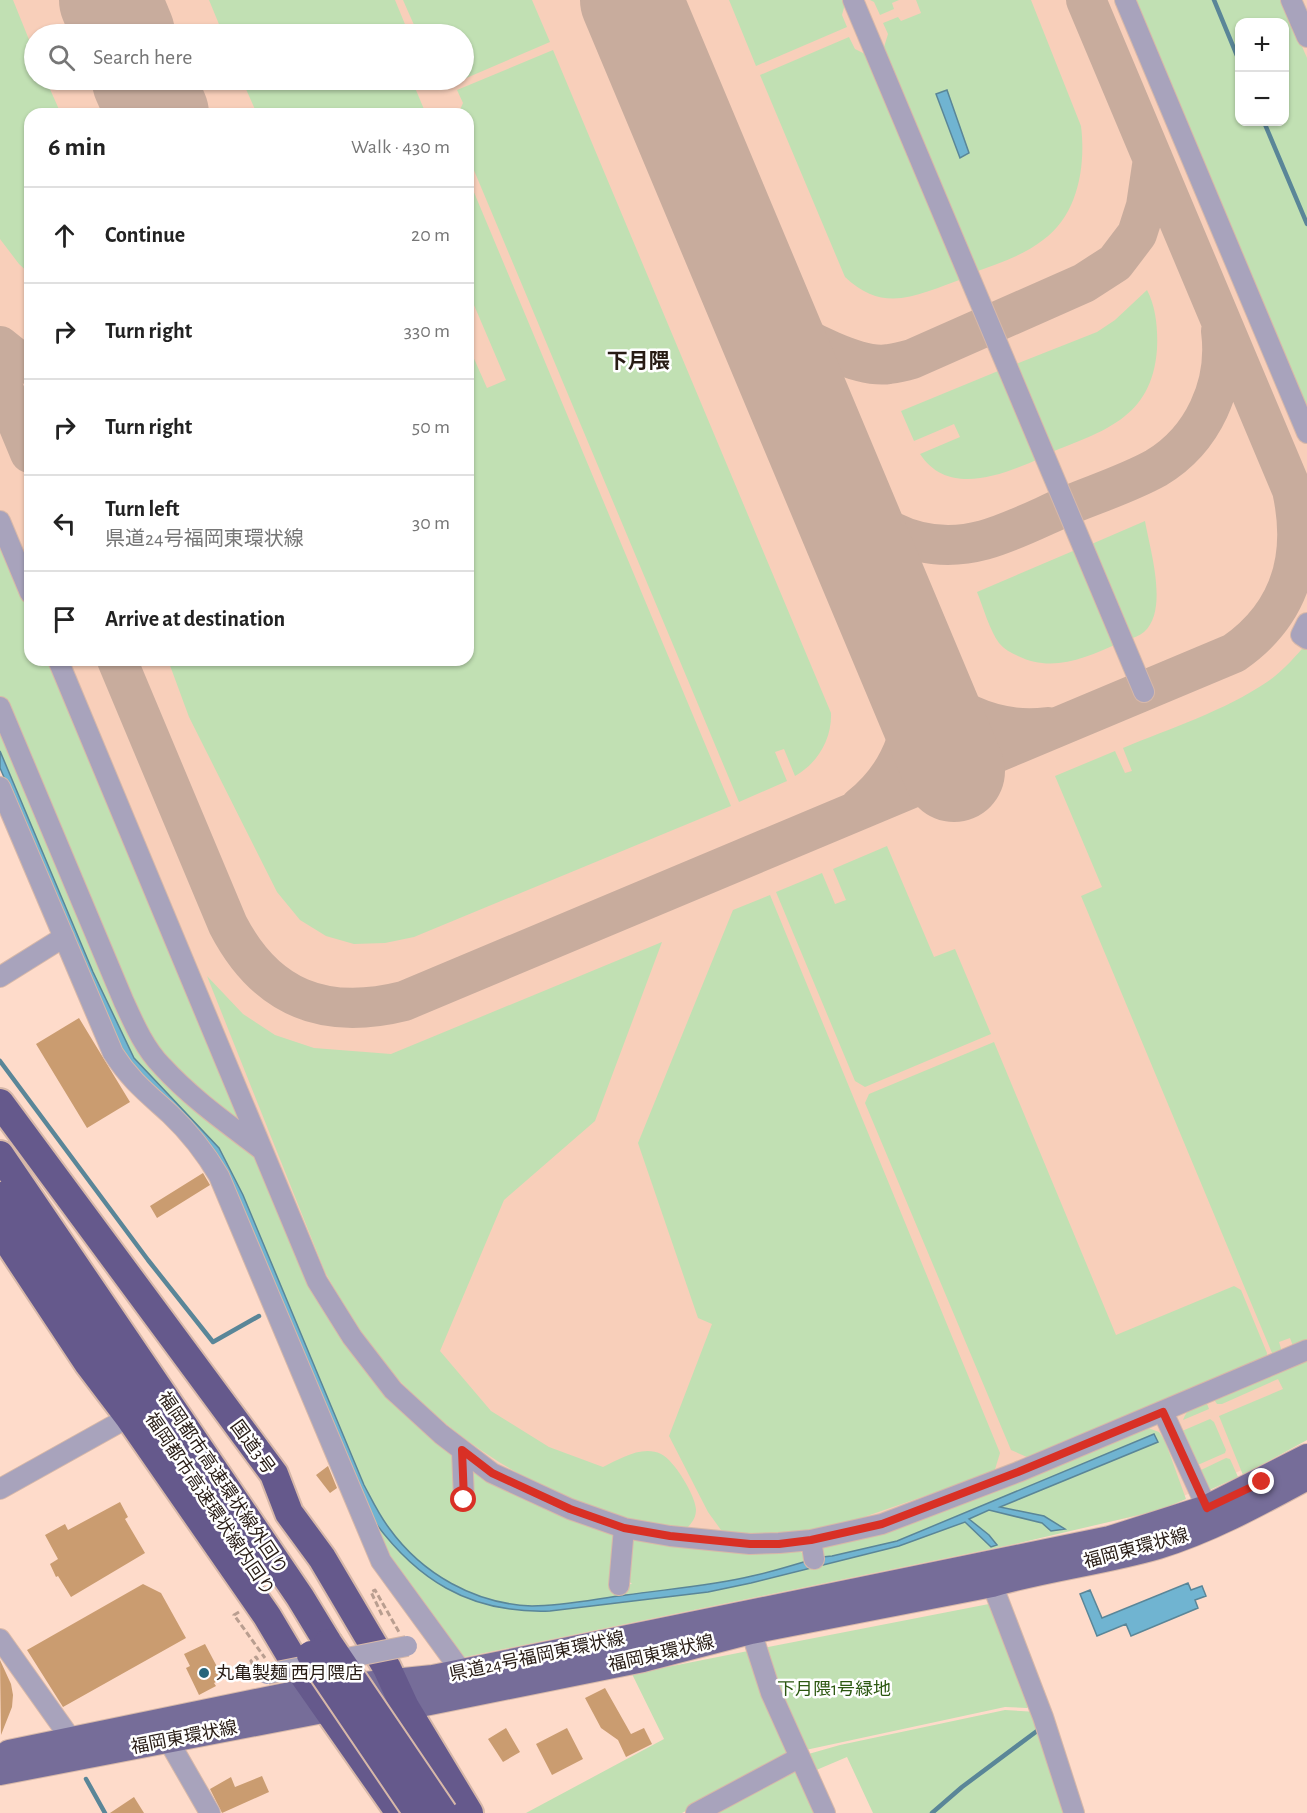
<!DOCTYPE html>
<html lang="en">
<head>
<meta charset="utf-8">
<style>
	body { margin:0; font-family:"Alegreya Sans","Noto Sans JP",sans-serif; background:#f6f6f6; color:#222 }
	.controls { position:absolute; right:18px; top:18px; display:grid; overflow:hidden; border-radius:12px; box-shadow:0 2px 4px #0004 }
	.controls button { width:54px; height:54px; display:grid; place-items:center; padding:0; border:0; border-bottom:2px solid #e0e0e0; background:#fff; color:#222; font:30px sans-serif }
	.stop { position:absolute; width:18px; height:18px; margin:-14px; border:4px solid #d93025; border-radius:50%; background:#fff }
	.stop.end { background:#d93025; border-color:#fff; box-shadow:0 2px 6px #0008 }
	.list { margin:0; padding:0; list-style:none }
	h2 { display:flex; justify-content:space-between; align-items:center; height:78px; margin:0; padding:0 24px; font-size:26px }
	h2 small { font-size:20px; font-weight:400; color:#767676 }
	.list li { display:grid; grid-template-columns:39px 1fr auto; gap:18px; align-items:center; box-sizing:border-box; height:96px; padding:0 24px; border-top:2px solid #e0e0e0 }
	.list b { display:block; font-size:22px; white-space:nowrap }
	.list p { margin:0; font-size:20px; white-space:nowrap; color:#767676 }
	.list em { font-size:20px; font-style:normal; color:#767676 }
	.icon { flex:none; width:33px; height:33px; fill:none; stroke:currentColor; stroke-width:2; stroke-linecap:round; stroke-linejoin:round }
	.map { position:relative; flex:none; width:1307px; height:1813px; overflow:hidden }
	.search { position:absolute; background:#fff; box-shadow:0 2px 4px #0004; left:24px; top:24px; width:450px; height:66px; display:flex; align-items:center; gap:15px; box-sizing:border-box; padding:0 21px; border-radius:33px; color:#767676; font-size:22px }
	.panel { position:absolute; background:#fff; box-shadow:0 2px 4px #0004; left:24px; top:108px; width:450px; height:558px; border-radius:18px }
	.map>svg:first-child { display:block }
</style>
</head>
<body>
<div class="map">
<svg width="1307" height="1813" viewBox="0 0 1307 1813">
	<rect width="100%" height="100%" fill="#fedbca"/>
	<path fill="#f8cfba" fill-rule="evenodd" d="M0 0H1307V1437L1253 1465 1141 1515 680 1612 665 1572 444 1550 50 660H468V114H30V612L0 539ZM1240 22H1284V122H1240ZM34 34H464V80H34Z"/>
	<path fill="#c1e0b3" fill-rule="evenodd" d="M0 0H13L34 52V80H46L61 114H30V274L19 264 0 239Z
		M209 0H395L409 34H223Z
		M403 0H532L550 42 464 79V34H418Z
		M729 0H846L842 15 847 27 756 66Z
		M870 0H899L892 3 894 9 880 15 874 2Z
		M916 0H1031L1081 126C1086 166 1078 215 1043 240 1023 256 996 264 972 273L881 57 888 34 883 23 898 17 901 21 921 13Z
		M1132 0H1282L1307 58V419ZM1240 22H1284V122H1240Z
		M849 37 855 49 873 58 965 278C920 293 886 316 845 277L760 75Z
		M553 50 831 713C832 739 818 763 795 776L784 749 775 752 787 781 739 802 468 156V114H458L463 103 457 90Z
		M242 80H415L413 83 426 114H257Z
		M468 178 731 806 414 937 385 943 354 944 326 936 300 920 277 892 189 717 168 660H468V345L487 388 506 380 468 291Z
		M1147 290C1156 307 1158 329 1157 349 1152 419 1103 431 1047 454L1011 366 1097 332 1115 320Z
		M1003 369 1041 458C1004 474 949 498 920 454L960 437 954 424 914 441 901 411Z
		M1145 521C1150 550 1169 610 1144 632 1139 636 1133 638 1127 640L1087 546Z
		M0 542 30 613V660H50L311 1283 466 1462 617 1533 613 1586 632 1584 624 1577 627 1536 796 1548 802 1553 805 1561 820 1546 919 1520 1148 1428 1159 1432 1165 1441 1186 1499 1160 1510 1015 1544 460 1658 379 1546 237 1198 132 1069 0 768Z
		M1080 548 1119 643C1086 658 1052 673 1018 656 1011 653 1004 649 999 643 990 631 983 607 977 592Z
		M1307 643V1341L1293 1346 1290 1338 1279 1342 1283 1355 1279 1357 1272 1353 1081 896 1102 887 1055 776 1115 751 1125 773 1132 771 1123 748C1171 728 1224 711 1267 682 1282 672 1295 657 1307 643Z
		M887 846 934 957 955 949 991 1034 865 1087 855 1081 776 892 822 873 835 904 846 900 833 869Z
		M770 895 1000 1453 993 1476 954 1486 861 1518 790 1535 733 1537 721 1530 708 1512 669 1436 712 1324 698 1318 638 1143 733 910Z
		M662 942 595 1121 504 1200 440 1351 491 1411 549 1447 603 1467C620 1459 642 1445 661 1454 674 1460 695 1495 696 1509 696 1518 692 1523 686 1529 664 1526 640 1524 619 1518 607 1515 596 1509 584 1505 503 1473 428 1419 373 1350 355 1326 340 1299 325 1272L207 976 243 1014 275 1035 314 1048 391 1054Z
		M994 1042 1116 1335 1234 1286 1241 1290 1267 1353 1266 1362 1029 1458 1011 1450 865 1103 869 1094Z
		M1307 1357V1440L1243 1475 1219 1416 1283 1389 1278 1379 1222 1404H1217L1215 1401 1218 1396Z
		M1206 1401 1209 1409 1183 1420C1187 1408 1196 1405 1206 1401Z
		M1210 1419 1214 1422 1226 1450 1225 1453 1200 1464H1195L1182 1431Z
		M1226 1458 1230 1459 1238 1477 1205 1492 1199 1478 1201 1470Z
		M994 1603 1033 1701 1027 1708 1005 1707 801 1751 763 1648Z
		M748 1651 788 1749 787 1758 682 1813H526L664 1739 632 1674Z
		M1005 1710 1038 1712 1070 1813H873L847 1757 814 1771 805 1755 840 1745Z
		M794 1766 817 1813H707Z"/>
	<path fill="#70b4d1" stroke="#5a8698" stroke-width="1.5" d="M947 90 969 153 960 158 936 94Z
		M0 751 93 972 134 1058 219 1148 243 1195 364 1485C372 1500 379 1515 389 1528 422 1574 475 1604 532 1606 563 1606 595 1599 626 1595 668 1589 711 1586 752 1576 776 1571 798 1563 822 1557L832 1556 897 1541 1154 1434 1158 1442 1000 1507 1044 1516 1065 1529 1051 1531 1042 1523 989 1510 969 1519 989 1535 997 1545 991 1547 965 1522 899 1546 751 1583 708 1592 550 1611C469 1614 414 1579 369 1514L237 1198 132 1069 103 1012 69 926 0 768Z
		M1188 1583 1191 1590 1202 1586 1206 1596 1195 1600 1198 1608 1131 1636 1126 1624 1097 1636 1080 1594 1090 1590 1102 1618Z"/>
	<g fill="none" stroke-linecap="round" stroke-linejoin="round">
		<path stroke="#5a8698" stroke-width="4.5" d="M1214 0 1240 63
			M1264 122 1307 224
			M0 1061 148 1260 213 1342 259 1316
			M86 1779 105 1813
			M932 1813 962 1787 1041 1728"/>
		<path stroke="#c8ac9d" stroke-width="40" d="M754 293C762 302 770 313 779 321 801 339 860 369 889 364 897 363 905 361 912 359L1084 283 1115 263 1137 234 1146 206 1153 159
			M0 346 15 358 30 365
			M0 381 30 453
			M826 464C857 524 917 558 984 540 1013 532 1041 517 1069 505 1098 493 1129 483 1156 468 1203 440 1228 385 1221 331
			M117 660 228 925C266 998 324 1021 404 1001L1234 653C1290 614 1307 557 1292 490L1086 0
			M910 666C943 709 993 734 1048 727
			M860 807C904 772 921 720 910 666"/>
		<path stroke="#c8ac9d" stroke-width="102" d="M110 0 124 34
			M631 0 954 771
			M143 80 158 114"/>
	</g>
	<path fill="#ca9c70" d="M79 1018 130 1102 87 1128 36 1044Z
		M203 1173 210 1185 157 1218 150 1206Z
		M328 1466 337 1488 330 1493 316 1475Z
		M120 1502 128 1517 125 1519 145 1553 71 1597 58 1576 56 1577 50 1564 58 1559 45 1535 65 1524 68 1530Z
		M143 1584 161 1593 186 1638 63 1707 27 1650Z
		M205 1644 223 1678 214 1683 216 1686 199 1695 186 1668 190 1666 184 1654Z
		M0 1660 11 1684 13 1695 12 1707 1 1735Z
		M605 1688 631 1734 644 1728 652 1744 626 1757 618 1740 601 1728 585 1698Z
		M506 1728 520 1752 503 1762 488 1739Z
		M567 1728 583 1759 552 1775 536 1744Z
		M262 1776 269 1792 222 1813 210 1789 231 1777 235 1787Z
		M134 1797 144 1813H110Z"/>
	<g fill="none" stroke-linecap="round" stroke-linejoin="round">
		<defs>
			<path id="minor" d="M853 0 1144 692
				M1125 0 1307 433
				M1291 0 1307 37
				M0 521 30 593
				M1307 623 1301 635 1307 639
				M58 660 317 1281 352 1337 393 1390 441 1434 492 1473 570 1509 624 1528 670 1536 750 1544 779 1543 811 1540 882 1524 1018 1472 1307 1350
				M0 707 124 1002C134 1024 145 1049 162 1066 191 1098 228 1124 262 1150
				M0 787 113 1053C130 1080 147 1093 170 1114 189 1132 206 1154 219 1176L381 1561 462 1672
				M0 977 64 937
				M1163 1412 1207 1508
				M462 1451 464 1500
				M0 1489 129 1417
				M811 1540 814 1559
				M992 1584 1043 1717 1074 1813
				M619 1585 624 1528
				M751 1631 771 1693 825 1813
				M0 1639 71 1739
				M168 1740 210 1813
				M696 1813 793 1761 798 1756"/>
			<path id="major" d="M9 1753 315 1690 433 1678 1110 1539 1207 1508 1307 1457
				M0 1772 328 1709 405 1707 643 1659 751 1631 992 1584C1047 1568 1103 1562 1158 1546 1210 1530 1259 1503 1307 1477"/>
			<path id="highway" d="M0 1103 274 1474 289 1513 322 1558 387 1668 405 1707 469 1813
				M0 1155 300 1597 328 1643
				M0 1196 147 1411
				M0 1230 88 1363 129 1417 267 1616 295 1663 400 1813"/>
		</defs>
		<use href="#minor" stroke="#d7b8a9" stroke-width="22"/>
		<use href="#major" stroke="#d7b8a9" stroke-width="28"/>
		<use href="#highway" stroke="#d7b8a9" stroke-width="32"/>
		<path stroke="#b99e90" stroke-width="3" stroke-dasharray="6 3" stroke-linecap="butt" d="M239 1612 234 1615 265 1658
			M382 1615 371 1592 375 1590 399 1632
			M253 1665 251 1661 256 1657 258 1660"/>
		<use href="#minor" stroke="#a8a3bc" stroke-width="20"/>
		<use href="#major" stroke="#766d99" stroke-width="26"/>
		<use href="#highway" stroke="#65598c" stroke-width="28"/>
		<defs>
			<path id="minor-bridge" d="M267 1674 407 1646"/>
			<path id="highway-bridge" d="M328 1643 443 1813
				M311 1655 418 1813"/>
		</defs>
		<use href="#minor-bridge" stroke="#d7b8a9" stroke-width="22" stroke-linecap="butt"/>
		<use href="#highway-bridge" stroke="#d7b8a9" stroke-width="32" stroke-linecap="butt"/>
		<use href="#minor-bridge" stroke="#a8a3bc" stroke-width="20"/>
		<use href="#highway-bridge" stroke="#65598c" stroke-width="28"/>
	</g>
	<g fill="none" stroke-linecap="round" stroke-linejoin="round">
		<path stroke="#d93025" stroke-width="8" d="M464 1500 462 1450 492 1473 570 1509 624 1528 670 1536 750 1544H779L811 1540 882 1524 1018 1472 1163 1412 1207 1508 1262 1482"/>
	</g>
	<circle fill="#27657b" stroke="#fff" stroke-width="2" cx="204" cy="1673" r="6"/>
	<g text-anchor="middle" stroke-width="5" stroke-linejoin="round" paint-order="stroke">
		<g font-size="18" fill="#271b14" stroke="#fff">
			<text transform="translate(253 1447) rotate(54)" y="6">国道3号</text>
			<text transform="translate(223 1483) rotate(56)" y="6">福岡都市高速環状線外回り</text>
			<text transform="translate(210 1504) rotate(56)" y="6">福岡都市高速環状線内回り</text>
			<text transform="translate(1136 1548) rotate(-15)" y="6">福岡東環状線</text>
			<text transform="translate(661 1653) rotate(-13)" y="6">福岡東環状線</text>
			<text transform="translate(537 1656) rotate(-12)" y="6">県道24号福岡東環状線</text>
			<text transform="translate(184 1737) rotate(-11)" y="6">福岡東環状線</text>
		</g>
		<g font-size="18" fill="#271b14" stroke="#fff" text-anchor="start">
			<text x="216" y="1679">丸亀製麺 西月隈店</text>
		</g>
		<g font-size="18" fill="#2c5811" stroke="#fff">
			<text x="834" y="1695">下月隈1号緑地</text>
		</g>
		<g font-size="21" font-weight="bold" fill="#271b14" stroke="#fff">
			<text x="638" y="368">下月隈</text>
		</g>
	</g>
</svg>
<div class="controls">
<button>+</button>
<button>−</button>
</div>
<div class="stop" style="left:464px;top:1500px"></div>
<div class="stop end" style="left:1262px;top:1482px"></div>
<div class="search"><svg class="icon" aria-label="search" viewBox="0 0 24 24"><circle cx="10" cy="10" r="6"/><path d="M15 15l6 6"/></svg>Search here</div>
<section class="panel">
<h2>6 min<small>Walk · 430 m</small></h2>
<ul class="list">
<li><svg class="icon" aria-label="ahead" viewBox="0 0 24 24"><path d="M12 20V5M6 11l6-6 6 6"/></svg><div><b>Continue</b></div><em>20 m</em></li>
<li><svg class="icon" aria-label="right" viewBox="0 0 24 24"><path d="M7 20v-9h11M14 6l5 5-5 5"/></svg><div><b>Turn right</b></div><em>330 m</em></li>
<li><svg class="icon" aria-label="right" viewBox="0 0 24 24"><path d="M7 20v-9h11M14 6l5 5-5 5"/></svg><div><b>Turn right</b></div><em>50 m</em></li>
<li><svg class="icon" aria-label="left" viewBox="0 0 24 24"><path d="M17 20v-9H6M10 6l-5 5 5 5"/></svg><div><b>Turn left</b><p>県道24号福岡東環状線</p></div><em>30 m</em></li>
<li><svg class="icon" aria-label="arrive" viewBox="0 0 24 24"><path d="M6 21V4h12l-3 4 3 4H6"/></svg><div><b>Arrive at destination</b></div></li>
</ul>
</section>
</div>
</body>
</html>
